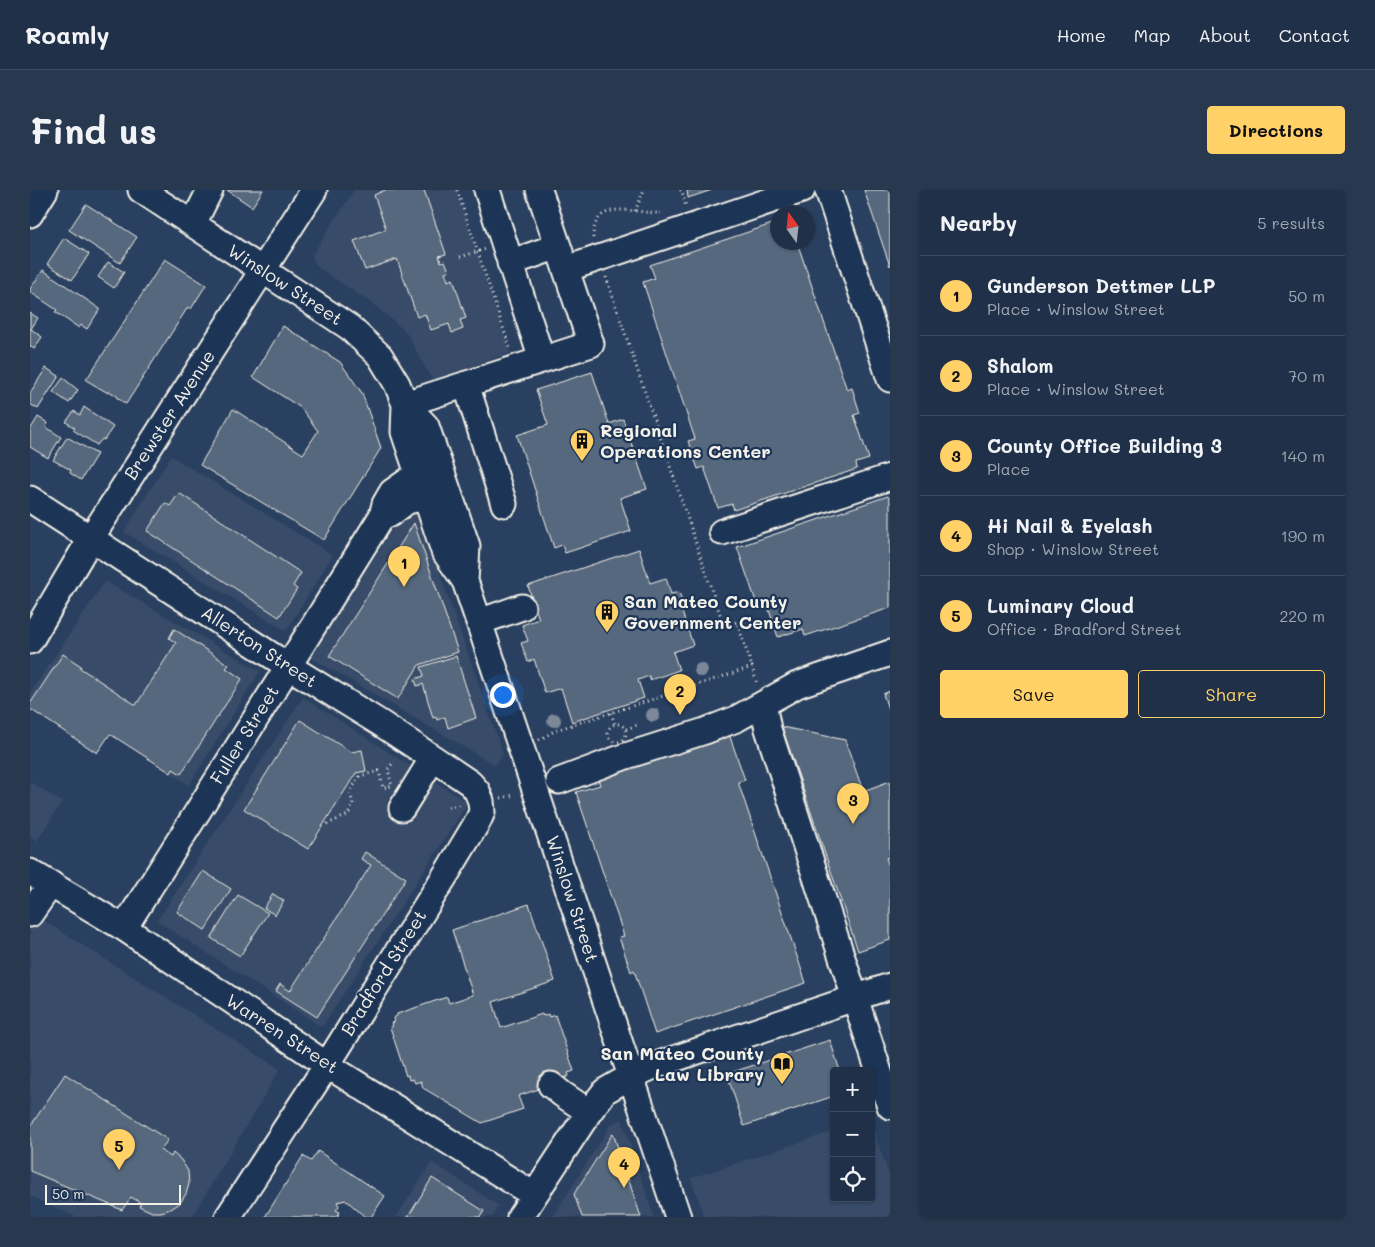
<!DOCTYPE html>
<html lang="en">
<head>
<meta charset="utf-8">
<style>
	body { margin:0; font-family:Mali,sans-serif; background:#28384f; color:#f1f3f6 }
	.controls { position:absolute; right:15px; bottom:15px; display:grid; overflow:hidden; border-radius:5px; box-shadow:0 1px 4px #0004 }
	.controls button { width:45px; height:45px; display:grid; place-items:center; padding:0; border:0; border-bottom:1px solid #3d4b60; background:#203048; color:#f1f3f6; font:25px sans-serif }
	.compass { position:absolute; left:740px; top:15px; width:45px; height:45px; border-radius:50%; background:#203048; box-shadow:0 1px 4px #0004; rotate:345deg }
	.scale { position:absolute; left:15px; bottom:12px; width:136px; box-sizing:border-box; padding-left:5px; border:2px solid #f4f1e8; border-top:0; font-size:14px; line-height:18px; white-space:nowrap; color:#f4f1e8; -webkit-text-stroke:4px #1d3557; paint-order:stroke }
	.you { position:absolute; left:472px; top:504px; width:18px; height:18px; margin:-12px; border:4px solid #fff; border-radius:50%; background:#1a73e8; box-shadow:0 0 0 8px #1a73e833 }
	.badge { display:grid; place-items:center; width:32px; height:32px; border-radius:50%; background:#ffd166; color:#111; font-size:16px; font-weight:700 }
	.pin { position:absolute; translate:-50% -41px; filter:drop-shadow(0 1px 2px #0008) }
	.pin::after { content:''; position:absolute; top:26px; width:18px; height:15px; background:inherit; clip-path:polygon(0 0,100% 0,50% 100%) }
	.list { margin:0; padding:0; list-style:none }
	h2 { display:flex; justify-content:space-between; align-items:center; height:65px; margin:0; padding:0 20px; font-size:21px }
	h2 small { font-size:16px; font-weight:400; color:#a2a9b4 }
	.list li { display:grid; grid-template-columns:32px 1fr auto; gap:15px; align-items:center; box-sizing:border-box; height:80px; padding:0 20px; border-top:1px solid #3d4b60 }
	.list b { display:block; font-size:19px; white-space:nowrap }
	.list p { margin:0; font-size:16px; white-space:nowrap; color:#a2a9b4 }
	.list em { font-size:16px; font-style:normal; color:#a2a9b4 }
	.actions { display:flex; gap:10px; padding:15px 20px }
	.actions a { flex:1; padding:11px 0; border:1px solid #ffd166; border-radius:5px; text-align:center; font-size:18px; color:#ffd166 }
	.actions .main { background:#ffd166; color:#111 }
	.icon { flex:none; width:28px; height:28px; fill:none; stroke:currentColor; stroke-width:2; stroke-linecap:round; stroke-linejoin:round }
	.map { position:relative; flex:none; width:860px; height:1027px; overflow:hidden; border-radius:5px }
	header { display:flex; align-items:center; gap:30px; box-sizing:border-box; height:70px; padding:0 25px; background:#203048; border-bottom:1px solid #3d4b60 }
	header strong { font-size:24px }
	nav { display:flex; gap:28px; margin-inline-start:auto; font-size:18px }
	.intro { display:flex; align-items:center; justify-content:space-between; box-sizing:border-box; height:120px; padding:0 30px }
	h1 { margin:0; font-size:35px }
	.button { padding:12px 22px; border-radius:5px; background:#ffd166; color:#111; font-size:18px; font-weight:700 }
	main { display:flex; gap:30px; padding:0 30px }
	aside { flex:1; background:#203048; border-radius:5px; box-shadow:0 1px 4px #0004 }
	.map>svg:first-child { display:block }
</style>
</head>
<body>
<header>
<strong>Roamly</strong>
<nav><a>Home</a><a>Map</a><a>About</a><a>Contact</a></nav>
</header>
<div class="intro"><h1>Find us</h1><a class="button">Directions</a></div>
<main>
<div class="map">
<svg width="860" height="1027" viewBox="0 0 860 1027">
	<rect width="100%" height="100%" fill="#2a4060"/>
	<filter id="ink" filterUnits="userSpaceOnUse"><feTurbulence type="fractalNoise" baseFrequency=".02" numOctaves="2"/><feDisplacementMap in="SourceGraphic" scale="10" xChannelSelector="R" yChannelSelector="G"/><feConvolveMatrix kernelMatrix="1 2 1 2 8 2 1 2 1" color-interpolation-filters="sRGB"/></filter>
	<g filter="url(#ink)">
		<path fill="#374c69" d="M324 0H427L480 163 402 190 376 142 344 115 289 78 283 71 282 65Z
			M141 266 303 365 256 441 94 342Z
			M383 307 473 564 465 575 280 467Z
			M75 391 230 481 159 595 80 544 67 563 0 519V503Z
			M273 507 438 613 292 837 127 731Z
			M0 592 32 612 7 651 0 647Z
			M0 722 250 879 162 1027H46L0 1006Z
			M592 929 624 1027H523L581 934Z
			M841 932 860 988V1027H674L661 988 804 941V1008H841Z
			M402 972 469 1016 462 1027H366Z"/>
		<path fill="#56677d" stroke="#f4f1e8" d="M197 0H233L222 17Z
			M355 0H394L416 64 409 66 411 72 415 71 419 81 415 82 418 91 423 89 436 128 430 130 433 139 422 143 419 134 401 140 395 124 387 127 367 69 335 80 324 51 356 39 344 5Z
			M657 0H682L658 8Z
			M834 0H860V76Z
			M56 14 107 47 90 73 39 40Z
			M745 33 748 40V52H767L817 200 822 198 830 223 824 225 839 269 826 273 827 279 704 320 702 314 688 318 674 277 668 279 658 251 665 249 613 92 625 88 620 75Z
			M34 48 59 64 42 90 17 74Z
			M135 69 176 95 161 119 158 117 96 214 86 207 87 206 79 201 78 203 56 190Z
			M78 72 94 82 84 98 68 87Z
			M13 80 70 119 57 139 51 135 49 138 25 122 27 120 0 102V99Z
			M0 123 8 128 1 139 12 147 4 159 0 156Z
			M253 136 310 172 332 203 351 258 294 350 170 275 203 219 273 264 288 241 271 218 223 187Z
			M16 178 29 186 8 219 0 214V203Z
			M562 182 579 234 593 229 617 299 590 308 601 341 535 363 532 355 524 358 487 245 518 235 506 200Z
			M33 188 48 200 39 213 23 202Z
			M54 217 83 237 74 250 72 249 67 255 43 240 45 238 36 232 44 221 50 225Z
			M8 227 18 233 16 237 31 247 18 268 0 257V240Z
			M37 247 67 264 51 290 40 283 41 280 23 270Z
			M149 303 271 383 263 396 267 399 249 427 117 341 135 313 140 316Z
			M858 306 860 311V418L775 446 773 439 748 447 738 417 729 420 707 357Z
			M384 333 428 462 389 475 368 509 299 466Z
			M609 359 620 393 636 388 641 404 649 402 655 421 652 422 663 455 643 462 649 480 620 490 619 486 608 490 614 508 542 532 531 498 515 503 504 469 498 472 491 453 498 451 492 435 509 429 498 396Z
			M144 439 199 475 196 478 212 489 151 584 143 579 141 583 80 544 67 563 0 519V514L33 464 51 476 50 478 106 515 146 453 139 448Z
			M426 466 446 528 418 538 415 527 407 530 406 527 403 528 393 494 387 496 385 489 394 486 391 477Z
			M860 501V525L853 504Z
			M270 530 321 562 332 560 336 581 326 583 278 659 214 619Z
			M752 537 815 550 833 601 860 591V667L856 668 860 679V750L828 761Z
			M698 541 715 590 708 592 776 793 625 844 604 780 601 782 589 747 594 746 546 602 570 595 567 587Z
			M335 662 376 688 287 827 246 801 250 794 260 801 341 675 331 669Z
			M173 681 201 699 175 740 147 722Z
			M243 704 254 711 245 725 234 718Z
			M208 705 238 723 210 766 181 748Z
			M499 714 525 791 463 812 471 838 512 824 513 826 518 824 519 827 525 825 544 881 538 883 539 886 534 888 535 890 488 906 493 919 452 933 393 898 391 891 385 893 383 889 379 890 378 885 376 886 360 837H362L361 833 364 832 363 828 367 826V824L417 807 419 813 443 805 422 740Z
			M800 850 810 881H804V906L714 936 697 884Z
			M35 884 138 950 130 960 141 967 143 963 151 970 158 981 159 994 156 1004 150 1013 141 1019 131 1022H122L109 1016 111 1013 101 1007 92 1020 0 981V937Z
			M583 943 611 1027H552L544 1004Z
			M288 961 355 1006 341 1027H335L316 1010 307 1012 309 1016 306 1020 310 1022 307 1027H235L273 966 281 971Z
			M402 988 454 1021 450 1027H378Z"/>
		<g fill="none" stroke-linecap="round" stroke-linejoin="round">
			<defs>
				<path id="minor" d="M111 0 319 137 350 166 367 194 375 214 374 242 414 361 435 391 449 432 648 1027
					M457 0 512 170
					M798 0 860 189
					M0 24 15 0
					M163 34 180 0
					M480 73 528 56
					M536 79 772 0
					M436 194 474 314
					M375 214 561 154 509 0
					M375 214 396 236 437 356 435 391
					M388 284 362 302 355 314 352 326 360 324 377 311 396 307
					M0 309 258 476 350 533 403 568 440 593 447 601 451 611 452 622 448 631 418 681 297 875 198 1027
					M692 342 860 287
					M449 432 492 417
					M0 451 61 348 284 0
					M733 514 738 539 860 916
					M529 591 596 566 675 541 706 529 767 495 860 463
					M372 618 403 568
					M0 682 94 738 297 875 504 1005
					M0 724 21 694
					M94 738 168 621 352 326
					M521 895 532 904 559 922
					M490 1027 559 922 575 901 601 886 626 875 860 796"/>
			</defs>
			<use href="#minor" stroke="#f4f1e8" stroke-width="29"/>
			<path stroke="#f4f1e8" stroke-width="3" stroke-dasharray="1 4" stroke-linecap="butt" d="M427 0 480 158
				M650 0 652 1 656 17
				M605 21 614 0
				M563 48C564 6 605 24 631 23
				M430 67 456 59
				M576 87 694 436 707 432 722 477
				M581 523 585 534
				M578 543a9 9 0 1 1 18 0a9 9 0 1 1-18 0Z
				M596 539 610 534
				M509 550 526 540 599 517 722 477 727 494
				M471 608 484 605
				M418 617 429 615
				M297 634 318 625 323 614 320 602 330 586 349 581 353 598 362 596 358 579 362 574"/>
			<use href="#minor" stroke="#1d3557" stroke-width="25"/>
		</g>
		<g fill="#7c8897">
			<circle cx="671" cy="480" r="7"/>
			<circle cx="623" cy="525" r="7"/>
			<circle cx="524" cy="530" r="7"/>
		</g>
	</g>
	<defs>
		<symbol id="building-pin" viewBox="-11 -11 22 30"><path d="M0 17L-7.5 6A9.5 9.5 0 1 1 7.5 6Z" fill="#ffd166" stroke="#1d3557"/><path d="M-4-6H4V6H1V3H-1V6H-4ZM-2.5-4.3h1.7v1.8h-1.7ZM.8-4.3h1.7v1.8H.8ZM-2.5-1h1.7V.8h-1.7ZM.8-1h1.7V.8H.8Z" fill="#111"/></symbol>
		<symbol id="library-pin" viewBox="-11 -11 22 30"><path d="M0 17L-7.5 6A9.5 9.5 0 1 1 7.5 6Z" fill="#ffd166" stroke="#1d3557"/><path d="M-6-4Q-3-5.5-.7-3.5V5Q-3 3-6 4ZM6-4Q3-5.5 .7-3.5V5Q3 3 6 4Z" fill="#111"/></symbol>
	</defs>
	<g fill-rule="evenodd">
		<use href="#building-pin" x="538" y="237" width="28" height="38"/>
		<use href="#building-pin" x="563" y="408" width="28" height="38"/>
		<use href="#library-pin" x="738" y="860" width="28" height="38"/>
	</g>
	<g text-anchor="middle" stroke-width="4.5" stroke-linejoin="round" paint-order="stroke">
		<g font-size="18" fill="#f4f1e8" stroke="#1d3557">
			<text transform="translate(255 95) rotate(33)" y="6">Winslow Street</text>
			<text transform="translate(140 225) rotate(-57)" y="6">Brewster Avenue</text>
			<text transform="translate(229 457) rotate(33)" y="6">Allerton Street</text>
			<text transform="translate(215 545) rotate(-58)" y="6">Fuller Street</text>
			<text transform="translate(542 709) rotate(72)" y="6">Winslow Street</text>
			<text transform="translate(354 783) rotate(-58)" y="6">Bradford Street</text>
			<text transform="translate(252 844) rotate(33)" y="6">Warren Street</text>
		</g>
		<g font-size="18" font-weight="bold" fill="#f4f1e8" stroke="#1d3557" text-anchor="start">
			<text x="570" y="247">Regional<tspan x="570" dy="21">Operations Center</tspan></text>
			<text x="594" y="418">San Mateo County<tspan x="594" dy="21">Government Center</tspan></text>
			<text x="734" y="870" text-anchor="end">San Mateo County<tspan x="734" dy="21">Law Library</tspan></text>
		</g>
	</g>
</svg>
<div class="controls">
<button>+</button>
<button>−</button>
<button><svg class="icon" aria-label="locate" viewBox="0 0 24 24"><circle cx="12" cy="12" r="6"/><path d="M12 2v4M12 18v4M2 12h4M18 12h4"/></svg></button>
</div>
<svg class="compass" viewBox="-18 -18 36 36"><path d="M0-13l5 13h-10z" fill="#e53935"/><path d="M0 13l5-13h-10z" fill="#a2a9b4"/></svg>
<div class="scale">50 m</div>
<div class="you"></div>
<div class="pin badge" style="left:374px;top:397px">1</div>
<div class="pin badge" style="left:650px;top:525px">2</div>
<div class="pin badge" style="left:823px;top:634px">3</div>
<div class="pin badge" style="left:594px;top:998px">4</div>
<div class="pin badge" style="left:89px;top:980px">5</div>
</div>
<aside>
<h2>Nearby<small>5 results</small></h2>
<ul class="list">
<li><span class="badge">1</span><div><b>Gunderson Dettmer LLP</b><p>Place · Winslow Street</p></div><em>50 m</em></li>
<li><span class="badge">2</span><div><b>Shalom</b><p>Place · Winslow Street</p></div><em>70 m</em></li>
<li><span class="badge">3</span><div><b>County Office Building 3</b><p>Place</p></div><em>140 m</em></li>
<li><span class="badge">4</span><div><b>Hi Nail &amp; Eyelash</b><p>Shop · Winslow Street</p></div><em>190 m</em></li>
<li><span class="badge">5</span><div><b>Luminary Cloud</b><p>Office · Bradford Street</p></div><em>220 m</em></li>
</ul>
<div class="actions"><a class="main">Save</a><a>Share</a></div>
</aside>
</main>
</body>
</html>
